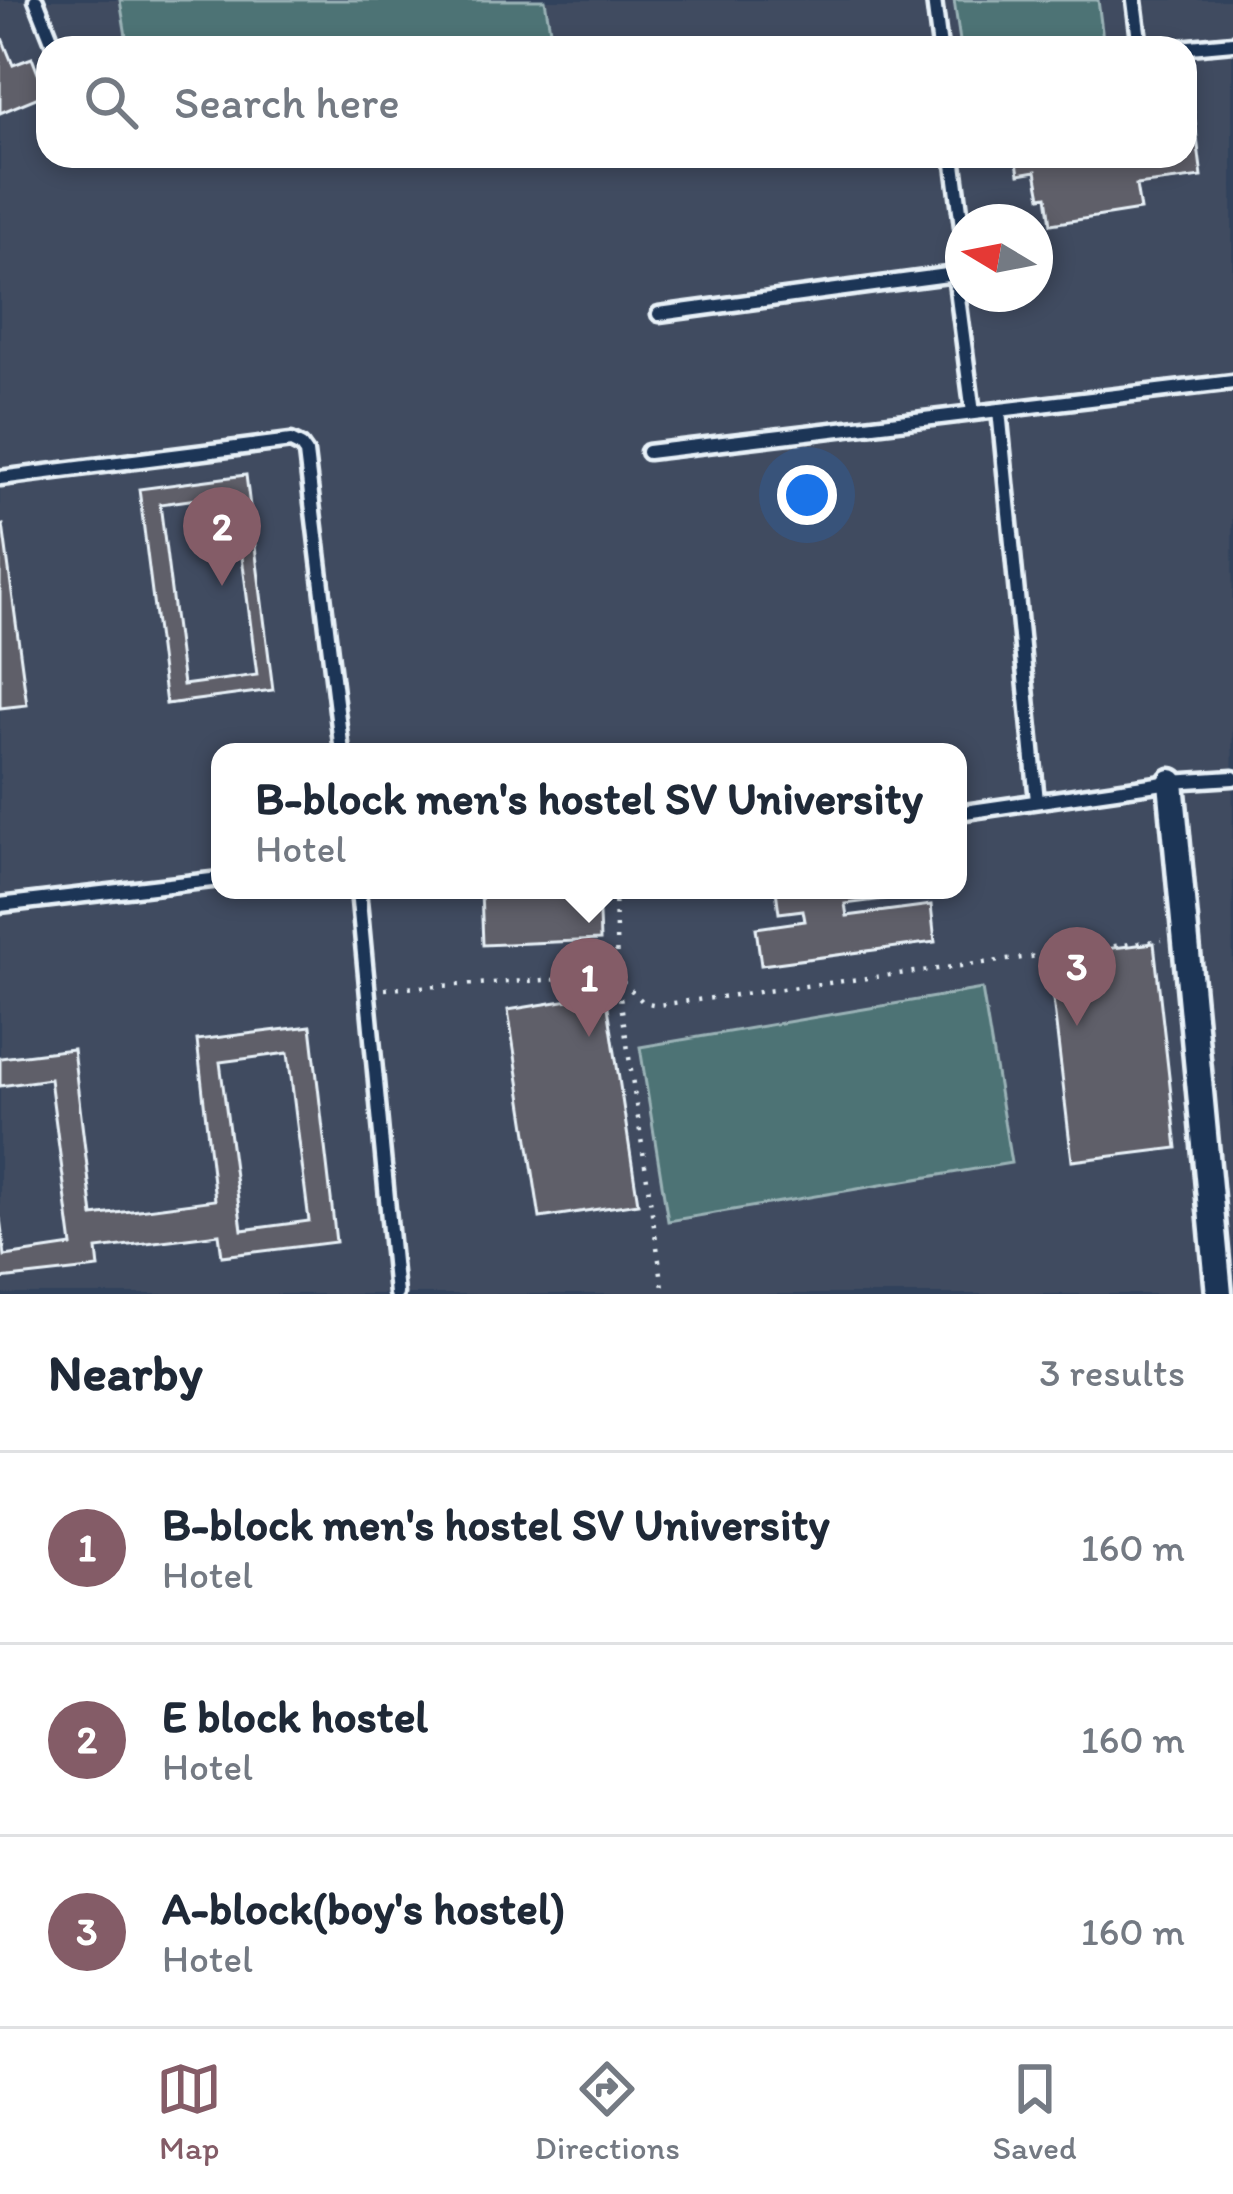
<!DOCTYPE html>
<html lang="en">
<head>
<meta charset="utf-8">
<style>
	body { margin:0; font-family:Itim,sans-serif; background:#f6f6f7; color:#1f2937 }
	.compass { position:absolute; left:945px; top:204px; width:108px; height:108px; border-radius:50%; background:#fff; box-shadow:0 6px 18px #0003; rotate:280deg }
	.you { position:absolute; left:807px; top:495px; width:42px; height:42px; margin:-30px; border:9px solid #fff; border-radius:50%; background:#1a73e8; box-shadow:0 0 0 18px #1a73e833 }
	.badge { display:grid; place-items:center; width:78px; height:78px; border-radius:50%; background:#845c67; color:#fff; font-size:39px; font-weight:700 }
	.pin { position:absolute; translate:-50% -99px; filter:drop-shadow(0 3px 6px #0008) }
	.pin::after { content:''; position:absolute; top:63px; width:42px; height:36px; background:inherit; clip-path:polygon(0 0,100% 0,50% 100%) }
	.popup { position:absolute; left:211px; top:743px; width:756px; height:156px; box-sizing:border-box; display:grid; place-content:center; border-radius:24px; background:#fff; filter:drop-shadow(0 3px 9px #0005); font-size:39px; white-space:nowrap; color:#747a83 }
	.popup b { font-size:45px; color:#1f2937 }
	.popup::after { content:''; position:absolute; left:50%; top:100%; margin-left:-24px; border:24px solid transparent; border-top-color:#fff }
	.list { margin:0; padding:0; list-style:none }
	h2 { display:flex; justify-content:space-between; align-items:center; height:156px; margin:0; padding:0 48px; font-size:51px }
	h2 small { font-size:39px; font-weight:400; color:#747a83 }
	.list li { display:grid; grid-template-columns:78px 1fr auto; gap:36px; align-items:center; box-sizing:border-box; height:192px; padding:0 48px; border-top:3px solid #e0e1e3 }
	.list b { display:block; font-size:45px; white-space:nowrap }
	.list p { margin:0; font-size:39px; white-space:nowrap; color:#747a83 }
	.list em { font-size:39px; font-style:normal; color:#747a83 }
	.icon { flex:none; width:66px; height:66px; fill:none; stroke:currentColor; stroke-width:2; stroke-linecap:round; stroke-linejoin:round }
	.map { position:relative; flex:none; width:1233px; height:1294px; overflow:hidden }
	.search { position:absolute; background:#fff; box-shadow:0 6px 18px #0003; left:36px; right:36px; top:36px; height:132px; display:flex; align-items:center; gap:30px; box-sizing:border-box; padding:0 42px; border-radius:36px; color:#747a83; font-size:45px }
	.sheet { height:732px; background:#fff }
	nav { display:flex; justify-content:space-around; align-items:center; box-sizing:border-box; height:168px; border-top:3px solid #e0e1e3; background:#fff; font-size:33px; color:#747a83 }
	nav a { display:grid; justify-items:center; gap:6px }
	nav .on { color:#845c67 }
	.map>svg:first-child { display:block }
</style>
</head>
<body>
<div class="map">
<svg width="1233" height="1294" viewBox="0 0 1233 1294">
	<rect width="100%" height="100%" fill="#31425c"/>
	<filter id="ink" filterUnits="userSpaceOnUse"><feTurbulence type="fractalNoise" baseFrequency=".00833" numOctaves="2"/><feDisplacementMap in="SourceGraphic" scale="24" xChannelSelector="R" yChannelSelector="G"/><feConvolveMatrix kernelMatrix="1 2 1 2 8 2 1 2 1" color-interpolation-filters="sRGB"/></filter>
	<g filter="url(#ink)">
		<path fill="#3f4b60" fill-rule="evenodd" d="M0 0H1232L1233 1294H0ZM48 48H1185V156H48ZM963 222H1035V294H963ZM220 752H958V890H220Z"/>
		<path fill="#4d7375" stroke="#9ab2b6" stroke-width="3" d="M120 0H545L553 48H128Z
			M954 0H1098L1104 47 961 48Z
			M982 989 1011 1163 668 1221 640 1047Z"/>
		<path fill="#5f5f69" stroke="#e8f1f8" stroke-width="3" fill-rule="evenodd" d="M0 33 13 65 32 58 46 94 0 113Z
			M1192 99 1202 177 1136 185 1140 210 1051 224 1047 196 1041 197 1036 171 1019 174 1016 156H1185V100Z
			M246 475 273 690 166 704 139 489ZM234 494 257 675 183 685 160 504Z
			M3 525 27 705 0 708V526Z
			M481 890H598L600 940 483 945Z
			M776 890H891L892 898 845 904 847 916 931 905 935 942 761 965 756 928 805 921 803 910 779 913Z
			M1154 943 1177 1148 1072 1161 1048 956Z
			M606 994 638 1203 540 1218 508 1010Z
			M311 1026 336 1242 222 1256 219 1234 97 1249 99 1268 0 1279V1218L5 1256 72 1246 50 1079 0 1086V1058L73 1049 93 1216 215 1200 197 1040ZM288 1053 309 1221 242 1230 220 1062Z"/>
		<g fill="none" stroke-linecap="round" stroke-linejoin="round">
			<defs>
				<path id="service" d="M36 0 55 48
					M934 0 940 48
					M1134 0 1140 48
					M1179 48 1233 43
					M953 156 963 234
					M955 274 973 413
					M659 314 955 274 963 269
					M999 410 1037 801
					M648 452 1233 382
					M0 478 291 441 301 446 306 453 342 752
					M958 813 1171 782 1233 778
					M358 890 396 1294
					M0 905 220 879"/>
				<path id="minor" d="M1171 782 1219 1294"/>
			</defs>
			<use href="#service" stroke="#e8f1f8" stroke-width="21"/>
			<use href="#minor" stroke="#e8f1f8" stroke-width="33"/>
			<path stroke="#e8f1f8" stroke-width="4.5" stroke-dasharray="3 9" stroke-linecap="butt" d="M615 890 617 976 664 1294
				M385 989 617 976 643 1002 658 1005 1162 940"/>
			<use href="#service" stroke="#1d3557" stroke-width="12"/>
			<use href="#minor" stroke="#1d3557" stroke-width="24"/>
		</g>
	</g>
</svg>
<svg class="compass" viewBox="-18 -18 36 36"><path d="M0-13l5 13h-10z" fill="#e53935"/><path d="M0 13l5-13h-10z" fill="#747a83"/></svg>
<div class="you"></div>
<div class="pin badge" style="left:589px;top:1037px">1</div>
<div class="popup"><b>B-block men's hostel SV University</b>Hotel</div>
<div class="pin badge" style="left:222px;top:586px">2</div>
<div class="pin badge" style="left:1077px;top:1026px">3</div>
<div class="search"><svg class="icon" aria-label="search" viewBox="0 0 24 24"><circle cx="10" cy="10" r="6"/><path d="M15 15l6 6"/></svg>Search here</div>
</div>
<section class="sheet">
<h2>Nearby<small>3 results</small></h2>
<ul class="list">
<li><span class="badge">1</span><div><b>B-block men's hostel SV University</b><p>Hotel</p></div><em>160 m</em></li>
<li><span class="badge">2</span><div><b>E block hostel</b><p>Hotel</p></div><em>160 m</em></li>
<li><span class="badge">3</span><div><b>A-block(boy's hostel)</b><p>Hotel</p></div><em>160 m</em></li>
</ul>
</section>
<nav>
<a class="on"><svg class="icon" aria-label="map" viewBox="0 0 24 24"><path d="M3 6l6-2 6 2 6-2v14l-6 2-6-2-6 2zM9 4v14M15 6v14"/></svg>Map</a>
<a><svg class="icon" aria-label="directions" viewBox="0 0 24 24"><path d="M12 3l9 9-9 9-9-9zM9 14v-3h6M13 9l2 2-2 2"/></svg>Directions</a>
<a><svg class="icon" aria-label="saved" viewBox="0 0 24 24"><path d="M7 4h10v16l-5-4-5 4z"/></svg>Saved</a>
</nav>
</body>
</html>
